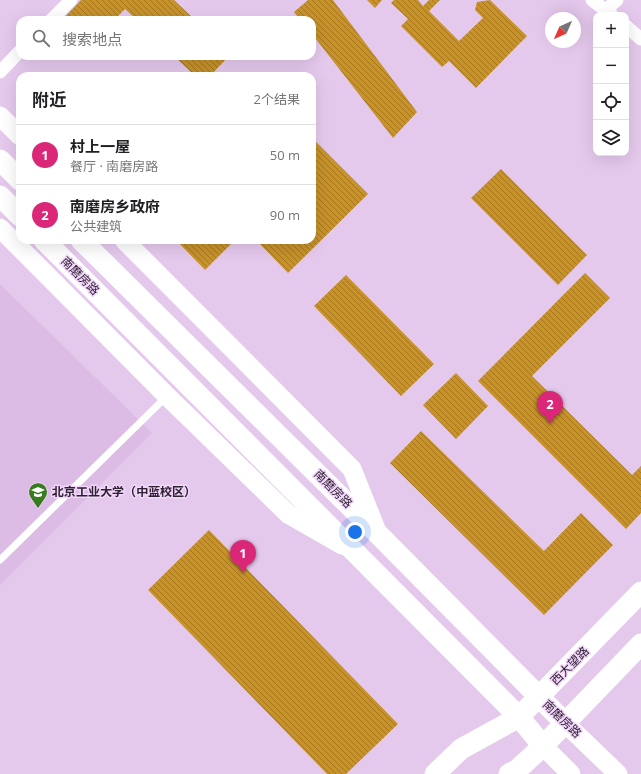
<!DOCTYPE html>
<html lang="zh">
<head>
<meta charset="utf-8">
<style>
	body { margin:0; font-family:"Open Sans","Noto Sans SC",sans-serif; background:#f6f6f6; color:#202124 }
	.controls { position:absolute; right:12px; top:12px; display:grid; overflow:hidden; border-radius:8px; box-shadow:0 4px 16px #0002 }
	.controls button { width:36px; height:36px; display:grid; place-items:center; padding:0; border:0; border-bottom:1px solid #e0e0e0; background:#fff; color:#202124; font:20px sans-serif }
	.compass { position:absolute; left:545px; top:12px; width:36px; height:36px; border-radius:50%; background:#fff; box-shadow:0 4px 16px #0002; rotate:225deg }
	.you { position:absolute; left:355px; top:532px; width:14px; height:14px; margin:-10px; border:3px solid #fff; border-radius:50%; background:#1a73e8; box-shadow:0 0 0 6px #1a73e833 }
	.badge { display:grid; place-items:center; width:26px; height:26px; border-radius:50%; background:#db2777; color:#fff; font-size:13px; font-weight:700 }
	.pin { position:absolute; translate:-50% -33px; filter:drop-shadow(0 1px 2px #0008) }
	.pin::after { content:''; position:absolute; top:21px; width:14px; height:12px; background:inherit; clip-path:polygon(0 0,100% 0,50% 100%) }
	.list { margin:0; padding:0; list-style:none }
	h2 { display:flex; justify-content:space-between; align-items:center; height:52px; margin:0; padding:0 16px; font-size:17px }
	h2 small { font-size:13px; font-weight:400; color:#757577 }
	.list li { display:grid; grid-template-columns:26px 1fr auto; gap:12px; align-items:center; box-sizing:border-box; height:60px; padding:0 16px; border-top:1px solid #e0e0e0 }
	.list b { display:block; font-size:15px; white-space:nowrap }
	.list p { margin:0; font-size:13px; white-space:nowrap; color:#757577 }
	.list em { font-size:13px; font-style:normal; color:#757577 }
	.icon { flex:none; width:22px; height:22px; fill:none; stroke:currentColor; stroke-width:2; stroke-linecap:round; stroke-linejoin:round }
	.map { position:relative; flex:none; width:641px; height:774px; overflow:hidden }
	.search { position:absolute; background:#fff; box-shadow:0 4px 16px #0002; left:16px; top:16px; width:300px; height:44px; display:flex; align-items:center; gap:10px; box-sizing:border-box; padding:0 14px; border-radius:12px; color:#757577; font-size:15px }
	.panel { position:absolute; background:#fff; box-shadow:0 4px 16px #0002; left:16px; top:72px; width:300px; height:172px; border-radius:12px }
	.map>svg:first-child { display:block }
</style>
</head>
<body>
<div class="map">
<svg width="641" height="774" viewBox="0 0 641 774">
	<defs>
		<pattern id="building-back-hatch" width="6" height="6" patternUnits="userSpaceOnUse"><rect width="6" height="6" fill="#c89227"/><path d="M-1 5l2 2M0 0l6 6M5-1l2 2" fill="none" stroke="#a37722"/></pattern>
	</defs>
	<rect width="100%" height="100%" fill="#e5c9ed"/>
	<path fill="#dcbbe5" d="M0 284 152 433 0 585Z"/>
	<path fill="url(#building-back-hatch)" d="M81 0H174L195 20H137L125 9 114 20H62Z
		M308 0H333L417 112 393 138 312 34V20H301L294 12Z
		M367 0H382L375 8Z
		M394 0H418L423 6 429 0H440L429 11 459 41 483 18 475 10 477 2 490 0 527 36 476 88 449 61 442 67 401 26 408 19 391 3Z
		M174 56H229L210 76H195Z
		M312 138 368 194 288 273 256 240H312Z
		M501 169 587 255 558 285 471 198Z
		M176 240H235L205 270Z
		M585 273 610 298 532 376 632 475 641 466V513L626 529 478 381Z
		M346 275 434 364 401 396 314 306Z
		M456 373 488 406 456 439 423 405Z
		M421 431 544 551 581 513 613 545 544 615 390 463Z
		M209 530 398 724 346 774H327L148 590Z"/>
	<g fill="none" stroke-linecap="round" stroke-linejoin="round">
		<path stroke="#fff" stroke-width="7" d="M0 560 167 396"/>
		<path stroke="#fff" stroke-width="13" d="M592 0 612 15
			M606 10 617 0
			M51 20 71 0
			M626 26 641 39
			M0 72 20 51"/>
		<path stroke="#fff" stroke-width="19" d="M0 116 20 136
			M0 228 167 396 288 514 342 545
			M124 240 352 469 378 534
			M564 722 618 774
			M543 746 571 774"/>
		<path stroke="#fff" stroke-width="21" d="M0 160 20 180
			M0 196 20 216
			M44 240 519 717 543 746
			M81 240 378 534 564 722
			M435 774 461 749 519 717 641 592
			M509 774 517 770 543 746 641 644"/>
	</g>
	<defs>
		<symbol id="university-pin" viewBox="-11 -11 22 30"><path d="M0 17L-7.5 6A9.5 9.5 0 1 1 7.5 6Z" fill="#377c1f" stroke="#f3d6fb"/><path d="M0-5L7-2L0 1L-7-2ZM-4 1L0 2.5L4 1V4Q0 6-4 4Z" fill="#fff"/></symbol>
	</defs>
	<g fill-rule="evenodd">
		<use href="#university-pin" x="27" y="481" width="22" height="30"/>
	</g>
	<g text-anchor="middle" stroke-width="3" stroke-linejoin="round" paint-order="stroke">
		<g font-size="12" fill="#2d2230" stroke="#f3d6fb">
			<text transform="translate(80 276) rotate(45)" y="4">南磨房路</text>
			<text transform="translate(333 489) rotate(45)" y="4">南磨房路</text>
			<text transform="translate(570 666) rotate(-45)" y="4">西大望路</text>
			<text transform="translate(562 719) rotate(44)" y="4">南磨房路</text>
		</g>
		<g font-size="12" font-weight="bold" fill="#2d2230" stroke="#f3d6fb" text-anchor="start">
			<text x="52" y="496">北京工业大学（中蓝校区）</text>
		</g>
	</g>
</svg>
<div class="controls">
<button>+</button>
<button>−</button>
<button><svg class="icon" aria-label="locate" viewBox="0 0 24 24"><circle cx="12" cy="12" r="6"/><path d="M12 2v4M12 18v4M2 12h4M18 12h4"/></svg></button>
<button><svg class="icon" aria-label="layers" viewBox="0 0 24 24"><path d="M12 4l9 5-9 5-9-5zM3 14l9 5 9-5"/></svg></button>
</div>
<svg class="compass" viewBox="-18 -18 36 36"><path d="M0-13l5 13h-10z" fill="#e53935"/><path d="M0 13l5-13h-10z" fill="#757577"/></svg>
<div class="you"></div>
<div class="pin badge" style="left:243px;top:573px">1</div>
<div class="pin badge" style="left:550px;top:424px">2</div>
<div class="search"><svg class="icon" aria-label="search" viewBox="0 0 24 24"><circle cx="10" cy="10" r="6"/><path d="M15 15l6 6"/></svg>搜索地点</div>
<section class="panel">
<h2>附近<small>2个结果</small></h2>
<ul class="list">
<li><span class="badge">1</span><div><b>村上一屋</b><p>餐厅 · 南磨房路</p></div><em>50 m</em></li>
<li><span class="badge">2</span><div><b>南磨房乡政府</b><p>公共建筑</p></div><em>90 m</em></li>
</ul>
</section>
</div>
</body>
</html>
